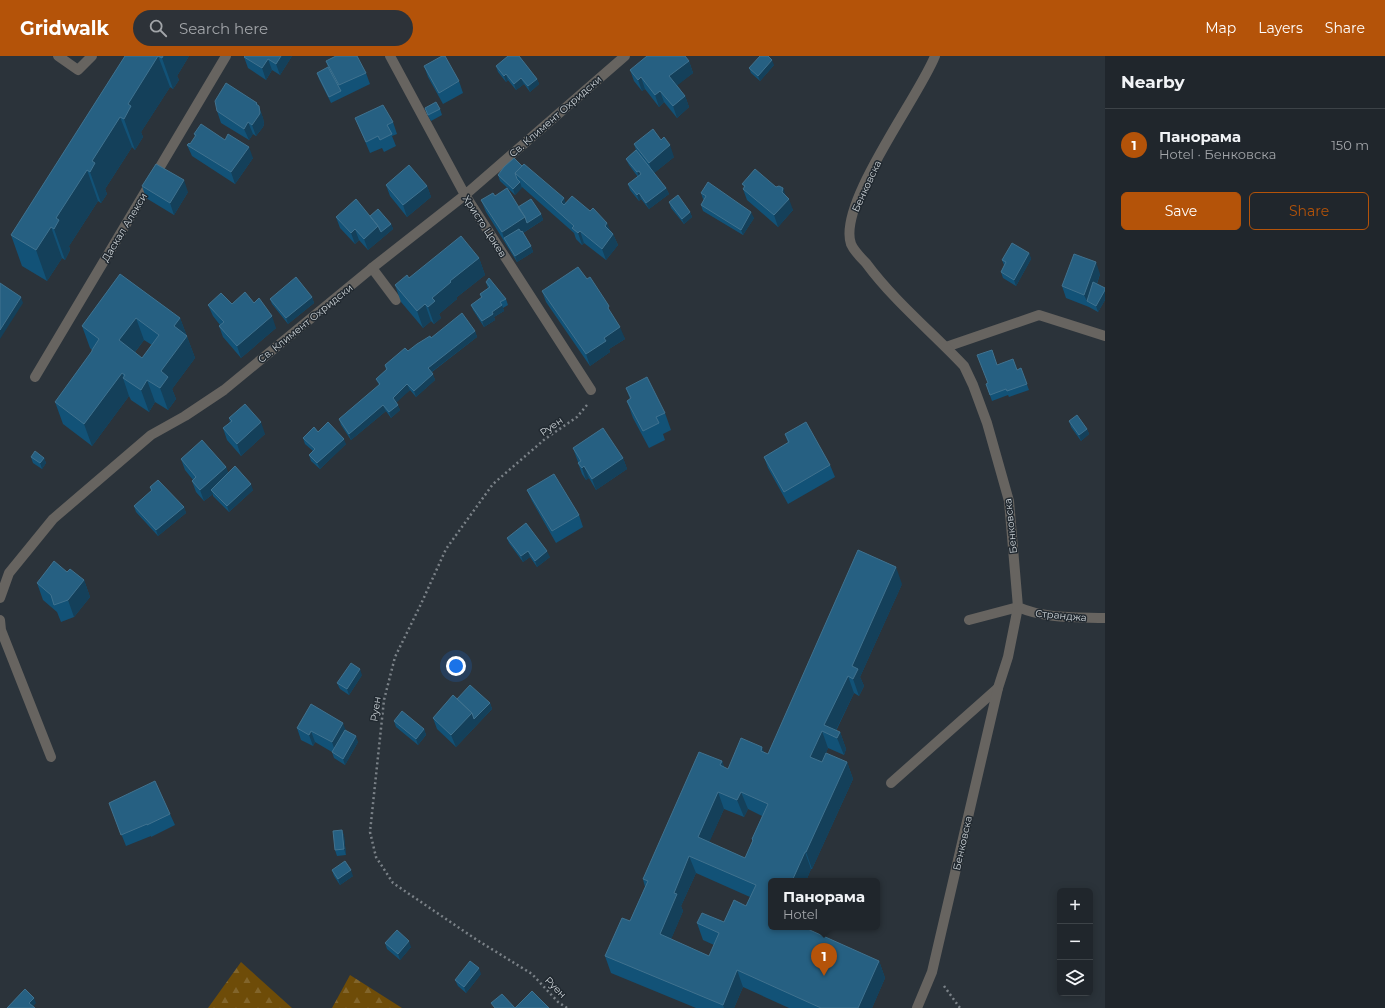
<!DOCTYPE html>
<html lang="en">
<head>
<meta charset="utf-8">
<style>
	body { margin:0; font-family:Montserrat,sans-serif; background:#2d3238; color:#f1f3f6 }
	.controls { position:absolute; right:12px; bottom:12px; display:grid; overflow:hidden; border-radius:6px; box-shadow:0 2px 10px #0003 }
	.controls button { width:36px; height:36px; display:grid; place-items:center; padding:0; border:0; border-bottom:1px solid #3d4348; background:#20262c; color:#f1f3f6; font:20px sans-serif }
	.you { position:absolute; left:456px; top:610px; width:14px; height:14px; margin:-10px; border:3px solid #fff; border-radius:50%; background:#1a73e8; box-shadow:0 0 0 6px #1a73e833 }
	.badge { display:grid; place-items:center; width:26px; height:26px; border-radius:50%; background:#b45309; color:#fff; font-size:13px; font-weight:700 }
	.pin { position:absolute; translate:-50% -33px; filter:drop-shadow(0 1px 2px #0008) }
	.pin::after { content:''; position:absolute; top:21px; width:14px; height:12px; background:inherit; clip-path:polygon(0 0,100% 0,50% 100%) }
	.popup { position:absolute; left:768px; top:822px; width:112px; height:52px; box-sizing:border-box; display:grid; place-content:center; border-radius:6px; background:#20262c; filter:drop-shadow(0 1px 3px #0005); font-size:13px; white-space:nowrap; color:#a2a5a9 }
	.popup b { font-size:15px; color:#f1f3f6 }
	.popup::after { content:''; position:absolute; left:50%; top:100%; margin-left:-8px; border:8px solid transparent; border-top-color:#20262c }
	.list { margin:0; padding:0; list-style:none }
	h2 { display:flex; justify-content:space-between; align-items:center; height:52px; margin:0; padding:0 16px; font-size:17px }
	h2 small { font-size:13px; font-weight:400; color:#a2a5a9 }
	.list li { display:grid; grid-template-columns:26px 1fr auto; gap:12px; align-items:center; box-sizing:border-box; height:72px; padding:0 16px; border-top:1px solid #3d4348 }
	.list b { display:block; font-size:15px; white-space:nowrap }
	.list p { margin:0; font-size:13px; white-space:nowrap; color:#a2a5a9 }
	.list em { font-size:13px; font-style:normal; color:#a2a5a9 }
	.actions { display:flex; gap:8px; padding:12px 16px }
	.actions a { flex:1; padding:9px 0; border:1px solid #b45309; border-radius:6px; text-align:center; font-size:14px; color:#b45309 }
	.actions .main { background:#b45309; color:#fff }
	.icon { flex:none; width:22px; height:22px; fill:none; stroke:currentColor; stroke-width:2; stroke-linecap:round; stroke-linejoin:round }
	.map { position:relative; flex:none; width:1105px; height:952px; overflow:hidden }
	header { display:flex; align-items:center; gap:24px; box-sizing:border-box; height:56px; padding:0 20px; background:#b45309; color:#fff }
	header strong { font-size:19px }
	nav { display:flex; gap:22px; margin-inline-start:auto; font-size:14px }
	.search { width:280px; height:36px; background:#2d3238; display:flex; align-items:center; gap:10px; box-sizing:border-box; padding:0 14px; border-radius:22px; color:#a2a5a9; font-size:15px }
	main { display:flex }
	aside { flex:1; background:#20262c }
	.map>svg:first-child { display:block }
</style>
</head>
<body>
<header>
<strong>Gridwalk</strong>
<div class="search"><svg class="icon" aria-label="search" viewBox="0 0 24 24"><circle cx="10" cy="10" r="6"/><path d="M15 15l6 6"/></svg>Search here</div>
<nav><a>Map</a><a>Layers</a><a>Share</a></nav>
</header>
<main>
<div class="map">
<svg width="1105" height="952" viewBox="0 0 1105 952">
	<defs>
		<pattern id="forest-firs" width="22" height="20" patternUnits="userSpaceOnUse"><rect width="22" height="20" fill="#6e4c08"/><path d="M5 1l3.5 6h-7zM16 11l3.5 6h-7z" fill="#82652b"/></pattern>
	</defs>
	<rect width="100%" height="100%" fill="#2b333a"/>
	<path fill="url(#forest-firs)" d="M241 906 292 952H208Z
		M350 919 402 952H332Z"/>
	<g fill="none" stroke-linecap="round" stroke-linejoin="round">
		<path stroke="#7b8288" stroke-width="2.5" stroke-dasharray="2 3" stroke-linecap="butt" d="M944 930 960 952
			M567 952 558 946 532 918 477 884 393 827 376 801 370 776 384 644 395 601 421 548 446 493 493 428 545 383 577 361 587 349"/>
		<path stroke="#676460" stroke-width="10" d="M58 0 78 14 92 0
			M372 212 396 244
			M946 291 1039 259 1105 280
			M969 564 1018 551
			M891 727 998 632"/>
		<path stroke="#676460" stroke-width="10" d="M390 0 465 139 591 334
			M35 321 226 0
			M0 542 9 517 53 463 151 379 185 360 224 334 372 212 465 139 625 0
			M1018 551C1045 563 1076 561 1105 562
			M0 564 1 574 51 701
			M917 952 932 916 998 632 1008 601 1018 551 1009 445 987 367 973 329 964 310C932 276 894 245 866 207 861 202 854 195 851 188 837 148 919 41 935 0"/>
	</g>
	<path fill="#125277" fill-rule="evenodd" d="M125 0H189L177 20 179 24 173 33 170 31 141 76 143 81 135 94 132 91 105 133 107 138 101 147 98 145 69 190 70 194 65 204 62 202 47 225 22 210 11 179Z
		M292 0 280 19 272 14 266 24 248 12 244 1Z
		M326 5 366 17 370 28 331 47 319 23 317 17 328 11Z
		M689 5 693 17 677 29 685 40 689 51 677 62 664 46 659 51 645 33 642 35 634 25 630 14Z
		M774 9 760 25 751 17 749 12Z
		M424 10 459 25 463 37 443 48 428 21Z
		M496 10 537 23 539 28 530 36 524 28 516 34 508 24 506 26 498 16Z
		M257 47 263 62 264 68 263 71 256 80 253 78 249 84 221 67 217 55Z
		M425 52 440 53 442 59 431 65 427 58Z
		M355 62 393 66 397 78 392 80 396 90 384 96 382 92 370 97Z
		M194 78 253 102 235 128 192 100 187 89 190 88 195 81Z
		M634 88 674 101 654 117 666 132 669 138 649 153 641 143 639 145 630 134 628 128 638 121 629 109 626 103 636 94Z
		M522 110 566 147 611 175 613 178 618 189 606 204 584 187 582 189 576 183 574 177 522 131 515 139 500 125 498 119Z
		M742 128 783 132 785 140 793 154 778 171 747 144 743 133 744 131Z
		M386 129 427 130 431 141 407 161 390 140Z
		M142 130 188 136 174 159 146 142Z
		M701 137 754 162 743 179 703 155 701 149 704 144 703 143Z
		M481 144 518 151 541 158 543 164 523 177 531 190 533 196 517 206 486 156Z
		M669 146 690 156 692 161 684 168 671 152Z
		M370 160 391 168 393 173 368 194 359 184 355 188 340 172 336 161Z
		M1029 197 1031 203 1016 230 1003 222 1001 216 1004 209 1002 204Z
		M479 202 485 219 457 241V243L439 258 441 262 434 268 431 265 423 272 401 246 395 229 409 222Z
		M120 218 180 262 195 302 172 333 176 343 168 354 155 346 149 356 131 344 129 340 92 390 63 368 55 346 92 295V294L90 292 82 270ZM144 284 152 289 142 302 135 296Z
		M1100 218 1097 228 1105 232V244L1098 256 1089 251 1066 242 1062 230Z
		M486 226 506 243 508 249 503 252 504 255 494 261 495 264 484 271 473 254 471 249 481 242 480 238 488 232Z
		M542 235 612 258 625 283 609 293 610 296 590 310 546 246Z
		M312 241 314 247 288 268 272 248 270 243Z
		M232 248 276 272 241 302 223 281 219 270 220 269 213 260 208 249Z
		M475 275 477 281 432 316 435 324 416 341 410 334 396 346 400 354 391 362 386 355 351 384 341 369 339 363 379 329 376 323 386 314 385 309 431 282Z
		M997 309 1017 314 1021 312 1029 334 1009 341 1008 339 992 345 986 328 988 327Z
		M626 332 665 357 671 374 663 378 665 384 649 392 633 362 627 345 630 343Z
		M229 362 265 378 241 400 227 384 223 372 230 366Z
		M1069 365 1087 373 1089 378 1081 385 1071 371Z
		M318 376 346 388 320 413 311 405 309 399 313 395 305 388 303 382Z
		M785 378 830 409 835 421 788 448 768 412 764 401 788 387Z
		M573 392 623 402 627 413 596 434 589 422 586 424 582 418 578 407V406Z
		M31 401 44 402 46 407 42 413 33 407Z
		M181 403 226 411 228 417 253 434 229 456 213 440V438L204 445 196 436 192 425 193 424 185 414Z
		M150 431 184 451 186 457 158 480 136 456 134 450 151 435Z
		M527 434 579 459 583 471 556 487 532 445Z
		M507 482 550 501 537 511 530 501 523 506 509 487Z
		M67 516 84 524 90 541 74 561 61 566 57 556 43 544 37 527Z
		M902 528 860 621 864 630 859 640 854 637 836 675 840 676 846 693 844 699 828 692 822 706H847L853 723 812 813H811L806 825H771V871L879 905 885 922 872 952H789L743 931 734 952H696L611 917 605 900 630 865 645 831 643 823 722 705 724 711 728 713 764 697 768 698ZM724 753 744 761 748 753 762 760 752 783V786L745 802 709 786ZM696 817 750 841 746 850 724 866 697 867 703 884 714 889 709 900 671 883 683 855 681 850Z
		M362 619 349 639 340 633 337 627Z
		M457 643 490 647 492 653 456 691 437 673 433 662Z
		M394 665 424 673 426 679 418 689 396 671Z
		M297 672 346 675 358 686 345 709 334 702 332 696 315 686 313 690 301 684Z
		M109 747 170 758 175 769 151 781V780L126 790Z
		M342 774 344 780 346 799 337 800 335 794Z
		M332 814 353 820 340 829 334 820Z
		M385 887 411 891 400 904 387 893Z
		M481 918 466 937 458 930 455 924Z"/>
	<path fill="#14405a" d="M158 0 170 31 141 76 143 81 135 94 124 63 128 48Z
		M163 0H189L177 20 179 24 173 33 162 2Z
		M281 0H292L280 19 276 8Z
		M268 3 272 14 266 24 262 12Z
		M772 4 774 9 760 25 758 20Z
		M689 5 693 17 674 32 669 20Z
		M506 18 508 24 506 26 504 20Z
		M641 21 645 33 642 35 638 24Z
		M521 22 524 28 516 34 514 28Z
		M537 23 539 28 530 36 528 30Z
		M660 35 664 46 659 51 655 39Z
		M685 40 689 51 677 62 673 50Z
		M257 47 260 55 259 50 263 62 264 68 263 71 256 80 252 69Z
		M120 61 132 91 105 133 107 138 101 147 90 116 92 105Z
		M248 66 253 78 249 84 244 73Z
		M670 89 674 101 653 118 649 107Z
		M249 91 253 102 235 128 231 116Z
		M87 114 98 145 69 190 70 194 65 204 54 173 56 162Z
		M639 115 641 120 639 122 637 116Z
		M184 124 188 136 174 159 170 147Z
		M520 126 522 132 515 139 513 133Z
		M427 130 431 141 407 161 403 149Z
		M666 132 669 138 649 153 646 147Z
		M783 132 787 143H789L793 154 778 171 774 159 782 136Z
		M639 137 641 143 639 145 637 139Z
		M564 142 568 154 561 146Z
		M690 156 692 161 684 168 682 163Z
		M751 156 754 162 743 179 741 174Z
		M541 158 543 164 507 187 504 182 502 176 525 161Z
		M607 167 612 178 605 170Z
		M391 168 393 173 368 194 364 183 378 170Z
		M51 171 62 202 47 225 36 194Z
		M355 173 359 184 355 188 351 177Z
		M580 175 584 187 582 189 578 177Z
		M613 178 618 189 606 204 602 193Z
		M531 190 533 196 517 206 515 200Z
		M1029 197 1031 203 1016 230 1014 224Z
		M479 202 485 219 457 241V243L439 258 441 262 434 268 428 251 432 242 450 225Z
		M1096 206 1100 218 1090 247 1087 245 1084 239Z
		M1105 234V244L1098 256 1096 250Z
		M21 241 23 247 0 283V274Z
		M312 241 314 247 288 268 286 262Z
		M425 248 431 265 423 272 417 255Z
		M502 249 504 255 494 261 495 264 484 271 482 265 492 256Z
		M272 260 276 272 241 302 237 290Z
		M136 262 144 284 127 306 119 284Z
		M180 262 195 302 172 333 176 343 168 354 160 332 161 315 174 270Z
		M620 271 625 283 609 293 610 296 590 310 586 298 604 282Z
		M475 275 477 281 430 317 428 312Z
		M122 317 124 322H123L129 340 92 390 84 368Z
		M433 318 435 324 416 341 414 335Z
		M147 324 155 346 149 356 141 334Z
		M407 328 410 334 395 348 393 342Z
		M383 349 386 355 351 384 349 378Z
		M398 349 400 354 391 362 389 356Z
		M261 366 265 378 241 400 237 388Z
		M1087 373 1089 378 1081 385 1079 379Z
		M344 383 346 388 320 413 317 407Z
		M44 402 46 407 42 413 40 407Z
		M623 402 627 413 596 434 592 423Z
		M584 410 589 422 586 424 582 412Z
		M226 411 230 422 211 434 213 438 204 445 200 434Z
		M251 428 253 434 229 456 227 450Z
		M184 451 186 457 158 480 156 474Z
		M528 495 530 501 523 506 521 500Z
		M547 495 550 501 537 511 535 505Z
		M896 511 902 528 860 621 864 630 859 640 853 623 852 610Z
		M84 524 90 541 74 561 68 544Z
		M360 613 362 619 349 639 347 633Z
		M848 620 854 637 833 680 824 669Z
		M490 647 492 653 456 691 451 679 472 657Z
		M343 667 347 678 336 698 332 686Z
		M424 673 426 679 418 689 416 683Z
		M311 675 315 686 313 690 309 679Z
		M822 675 828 692 817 718 810 701Z
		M840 676 846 693 844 699 837 682Z
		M356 680 358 686 345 709 343 703Z
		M762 691 769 708 761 695Z
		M722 705 728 722 720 709Z
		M847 706 853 723 812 813 806 796Z
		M718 736 724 753 704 798 698 781Z
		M741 736 748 753 744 761 737 744Z
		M342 774 344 780 346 799 344 793Z
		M805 796 811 813 806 825H792Z
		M689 800 696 817 681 850 683 855 666 895 660 878 674 837Z
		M351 814 353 820 340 829 338 823Z
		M409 885 411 891 400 904 398 898Z
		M879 905 885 922 872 952H858Z
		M479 912 481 918 466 937 464 931Z
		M737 914 743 931 734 952H724L723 949Z
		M34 942 36 947 32 952 29 947Z"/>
	<path fill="#266082" stroke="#40728f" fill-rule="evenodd" d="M125 0H163L162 2 158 0 128 48 131 50 124 63 120 61 92 105 95 107 90 116 87 114 56 162 59 164 54 173 51 171 36 194 11 179Z
		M245 0H281L276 8 268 3 262 12 244 1Z
		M336 0H357L366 17 339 29 326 5Z
		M442 0H445L459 25 439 37 424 10Z
		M508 0H519L537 23 528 30 521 22 514 28 506 18 504 20 496 10Z
		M647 0H685L689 5 669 20 685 40 673 50 660 35 655 39 641 21 638 24 630 14Z
		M760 0H768L772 4 758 20 749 12Z
		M328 11 341 35 329 41 317 17Z
		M226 27 257 47 256 48 259 50 260 57 259 59 252 69 248 66 244 73 217 55 215 45Z
		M436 46 440 53 428 59 425 52Z
		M383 49 393 66 387 69 392 78 380 84 378 80 366 86 355 62Z
		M201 68 225 84 228 78 249 91 231 116 187 89 189 87 190 88 196 79 194 78Z
		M653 73 661 84 664 81 670 89 649 107 634 88Z
		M636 94 666 132 646 147 639 137 637 139 628 128 641 118 639 115 637 116 626 103Z
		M514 102 522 110 515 117 517 123 520 126 513 133 498 119 504 111Z
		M156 108 184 124 170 147 142 130Z
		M524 108 564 142 561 146 564 149 572 140 590 155 593 152 607 167 605 170 613 178 602 193 580 175 578 177 572 172 574 170 515 117Z
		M409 109 427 130 403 149 386 129Z
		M755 113 776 131 779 130 783 132 782 136 789 143 774 159 743 133 745 130 742 128Z
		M708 126 751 156 741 174 701 149 706 140 701 137Z
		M507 132 525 161 502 176 481 144 493 137 495 140Z
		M678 139 690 156 682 163 669 146Z
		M356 143 378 170 364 183 355 173 351 177 336 161Z
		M531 143 541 158 527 167 525 161 518 151Z
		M378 153 391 168 381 176 378 170 370 160Z
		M519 173 521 176 522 175 531 190 515 200 504 182Z
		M461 180 479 202 450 225 451 226 432 242 435 245 428 251 425 248 417 255 395 229 407 219 409 222Z
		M1012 187 1029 197 1014 224 1001 216 1006 206 1002 204Z
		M1074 198 1096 206 1084 239 1062 230Z
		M578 211 587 223 590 221 609 250 608 252 620 271 604 282 606 285 586 298 542 235Z
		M120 218 180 262 174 270 187 280 161 315 168 321 160 332 147 324 141 334 123 322 125 319 122 317 84 368 55 346 92 295V294L99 283 82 270ZM136 262 159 279 142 302 119 284Z
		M296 221 312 241 286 262 270 243Z
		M489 222 506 243 500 246 502 249 492 256 493 258 482 265 471 249 482 241 480 238 490 231 486 226Z
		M1093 226 1105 232V234L1096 250 1087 245Z
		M0 227 21 241 0 274Z
		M245 236 254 247 259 242 272 260 237 290 219 270 224 266 208 249 221 237 232 248Z
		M462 257 475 275 428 312 433 318 414 335 407 328 393 342 398 349 389 356 383 349 349 378 339 363 380 328 376 323 387 313 385 309 405 292 408 295 417 288 430 280 431 282Z
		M992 294 997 309 1013 303 1017 314 1021 312 1027 328 1007 335 1006 333 990 339 986 328 988 327 977 299Z
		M647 321 665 357 656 361 659 367 643 375 627 345 631 342 626 332Z
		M245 348 261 366 237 388 223 372 232 365 229 362Z
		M1077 359 1087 373 1079 379 1069 365Z
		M328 366 344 383 317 407 309 399 315 393 303 382 314 371 318 376Z
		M806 366 830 409 784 436 764 401 789 386 785 378Z
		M603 372 623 402 592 423 584 410 582 412 578 407 581 405 573 392Z
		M202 384 226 411 200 434 192 425 196 421 181 403Z
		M35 395 44 402 40 407 31 401Z
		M235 410 251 428 227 450 211 434Z
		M554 418 579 459 552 475 527 434Z
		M158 424 184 451 156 474 134 450 152 434 150 431Z
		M526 467 547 495 535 505 528 495 521 500 507 482Z
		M858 494 896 511 852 610 858 613 853 623 848 620 824 669 840 676 837 682 822 675 810 701 822 706 826 697 847 706 806 796H805L792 825H771V871H803L879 905 858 952H821L737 914 723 949 605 900 622 862 630 865 648 825 643 823 699 696 722 705 720 709 728 713 741 682 762 691 761 695 768 698ZM718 736 737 744 741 736 768 748 752 783 753 784 745 802 698 781ZM689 800 756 829 746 850 734 844 724 866 702 857 697 867 719 877 709 900 660 878 677 838 674 837Z
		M54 505 67 516 70 513 84 524 68 544 54 549 51 539 37 527Z
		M351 607 360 613 347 633 337 627Z
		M470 629 490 647 474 663 472 657 457 643Z
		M453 639 472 657 451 679 433 662Z
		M311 648 343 667 332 686 311 675 309 679 297 672Z
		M402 655 424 673 416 683 394 665Z
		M345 674 356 680 343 703 332 696Z
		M155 725 170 758 147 769V768L121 779 109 747Z
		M342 774 344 793 335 794 333 775Z
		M345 805 351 814 338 823 332 814Z
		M397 874 409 885 398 898 385 887Z
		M470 905 479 912 464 931 455 924Z
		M25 933 34 942 29 947 35 952H7Z
		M532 935 549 952H495L491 947 502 938 515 952Z"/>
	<g text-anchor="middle" stroke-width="3" stroke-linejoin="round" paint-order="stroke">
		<g font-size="10" fill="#cdd3d7" stroke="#212930">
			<text transform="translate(555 60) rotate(-41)" y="4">Св. Климент Охридски</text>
			<text transform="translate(866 130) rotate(-65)" y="4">Бенковска</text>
			<text transform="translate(485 170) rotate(57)" y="4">Христо Цокев</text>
			<text transform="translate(124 171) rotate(-59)" y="4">Даскал Алекси</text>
			<text transform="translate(305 267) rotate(-39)" y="4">Св. Климент Охридски</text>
			<text transform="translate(551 370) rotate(-35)" y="4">Руен</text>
			<text transform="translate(1010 470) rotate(-96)" y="4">Бенковска</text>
			<text transform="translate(1061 559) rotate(5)" y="4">Странджа</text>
			<text transform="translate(375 653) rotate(-82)" y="4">Руен</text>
			<text transform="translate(962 787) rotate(-77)" y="4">Бенковска</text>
			<text transform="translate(556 931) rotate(45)" y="4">Руен</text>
		</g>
	</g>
</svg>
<div class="controls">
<button>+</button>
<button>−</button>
<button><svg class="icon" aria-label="layers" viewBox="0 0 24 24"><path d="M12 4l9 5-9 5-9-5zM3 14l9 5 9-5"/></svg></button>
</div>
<div class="you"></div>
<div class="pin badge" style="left:824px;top:920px">1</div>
<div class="popup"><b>Панорама</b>Hotel</div>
</div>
<aside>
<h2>Nearby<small></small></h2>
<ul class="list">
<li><span class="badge">1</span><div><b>Панорама</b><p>Hotel · Бенковска</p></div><em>150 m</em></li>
</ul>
<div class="actions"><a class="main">Save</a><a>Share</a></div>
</aside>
</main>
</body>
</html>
